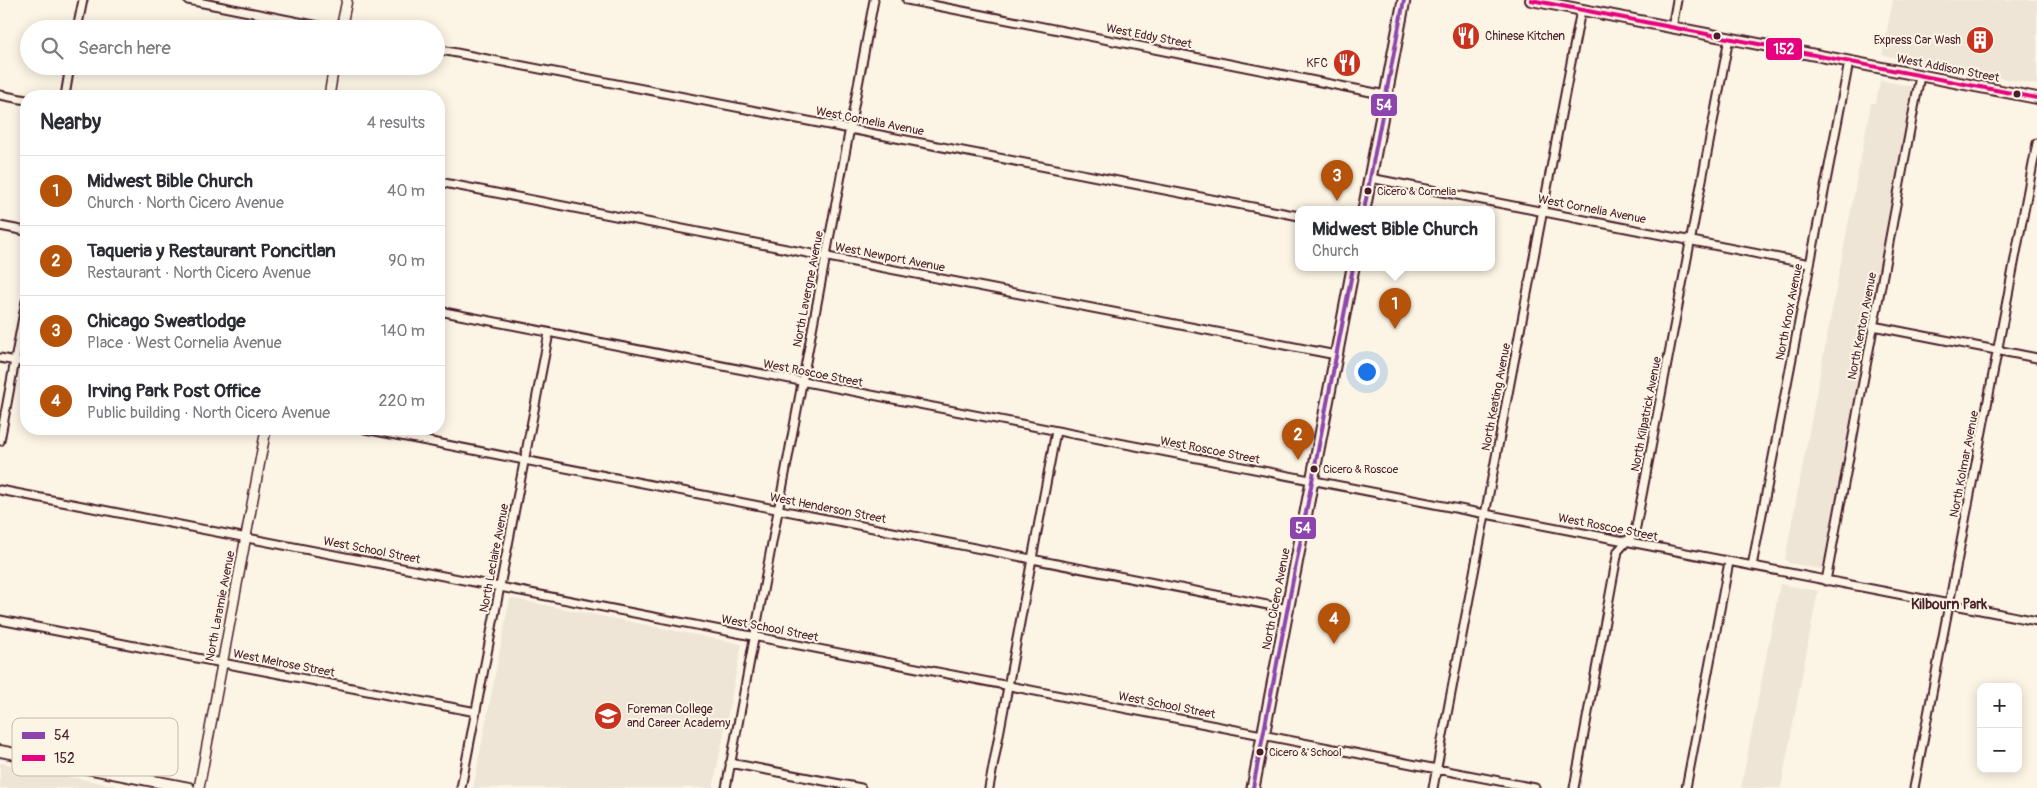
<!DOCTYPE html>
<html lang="en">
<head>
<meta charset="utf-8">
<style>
	body { margin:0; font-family:Pangolin,sans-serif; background:#f7f7f7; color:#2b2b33 }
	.controls { position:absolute; right:15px; bottom:15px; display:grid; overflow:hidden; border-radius:10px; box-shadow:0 2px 12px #0003 }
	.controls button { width:45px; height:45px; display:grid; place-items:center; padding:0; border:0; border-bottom:1px solid #e1e1e2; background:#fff; color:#2b2b33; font:25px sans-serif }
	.you { position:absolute; left:1366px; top:371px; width:18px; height:18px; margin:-12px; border:4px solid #fff; border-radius:50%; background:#1a73e8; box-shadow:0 0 0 8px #1a73e833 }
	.badge { display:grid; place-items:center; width:32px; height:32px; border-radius:50%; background:#b45309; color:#fff; font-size:16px; font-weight:700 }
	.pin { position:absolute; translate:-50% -41px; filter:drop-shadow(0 1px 2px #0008) }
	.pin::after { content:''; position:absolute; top:26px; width:18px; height:15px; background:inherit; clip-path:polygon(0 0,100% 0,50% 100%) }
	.popup { position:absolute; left:1295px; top:206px; width:200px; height:65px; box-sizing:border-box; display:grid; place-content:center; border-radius:10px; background:#fff; filter:drop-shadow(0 1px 4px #0005); font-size:16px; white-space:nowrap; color:#7c7c81 }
	.popup b { font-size:19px; color:#2b2b33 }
	.popup::after { content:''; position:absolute; left:50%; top:100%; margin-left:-10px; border:10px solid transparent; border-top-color:#fff }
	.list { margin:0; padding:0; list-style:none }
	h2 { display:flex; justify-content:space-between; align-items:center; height:65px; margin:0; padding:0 20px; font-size:21px }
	h2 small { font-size:16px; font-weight:400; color:#7c7c81 }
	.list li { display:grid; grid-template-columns:32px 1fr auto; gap:15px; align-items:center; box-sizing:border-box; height:70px; padding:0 20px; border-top:1px solid #e1e1e2 }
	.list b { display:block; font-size:19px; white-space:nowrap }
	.list p { margin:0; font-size:16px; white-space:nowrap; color:#7c7c81 }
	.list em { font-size:16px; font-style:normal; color:#7c7c81 }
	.icon { flex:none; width:28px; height:28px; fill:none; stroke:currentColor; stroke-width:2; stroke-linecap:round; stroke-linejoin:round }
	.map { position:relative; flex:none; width:2037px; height:788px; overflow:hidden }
	.search { position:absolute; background:#fff; box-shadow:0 2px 12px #0003; left:20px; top:20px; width:425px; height:55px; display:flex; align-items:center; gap:12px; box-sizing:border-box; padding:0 18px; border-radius:28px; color:#7c7c81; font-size:19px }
	.panel { position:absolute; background:#fff; box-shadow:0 2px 12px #0003; left:20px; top:90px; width:425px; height:345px; border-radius:20px }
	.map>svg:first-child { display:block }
</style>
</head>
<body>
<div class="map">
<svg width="2037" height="788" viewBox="0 0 2037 788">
	<rect width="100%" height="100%" fill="#fcf5e5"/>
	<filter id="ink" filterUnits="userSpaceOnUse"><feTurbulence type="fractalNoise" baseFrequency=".02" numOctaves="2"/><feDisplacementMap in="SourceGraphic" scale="10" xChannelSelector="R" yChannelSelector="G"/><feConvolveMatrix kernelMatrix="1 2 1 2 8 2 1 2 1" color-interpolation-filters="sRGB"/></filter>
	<g filter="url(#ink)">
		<path fill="#eee5d7" d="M1893 0H2037V85L1882 55Z
			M1880 80 1915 87 1823 568 1820 569 1789 563 1785 559 1871 103H1876Z
			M1780 584 1818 591 1781 788H1741Z
			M510 598 742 644 713 788H473Z
			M0 763 127 788H0Z"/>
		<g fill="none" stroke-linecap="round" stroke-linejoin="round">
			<defs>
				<path id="minor" d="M188 0 334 29
					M907 0 1386 95
					M1672 28 1677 0
					M77 29 83 0
					M436 49 1299 216
					M0 95 26 100
					M65 96 70 66
					M1370 178 1810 264
					M439 182 1336 355
					M0 226 26 231
					M439 311 2037 621
					M1873 326 2037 358
					M0 358 26 363
					M365 429 1288 609
					M0 441 26 301
					M0 490 1535 788
					M1752 566 1849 62
					M1826 581 1920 76
					M0 620 476 712
					M730 763 861 788
					M461 788 549 333
					M726 788 874 0
					M989 788 1056 431
					M1433 788 1581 10
					M1574 788 1618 551 1635 532 1729 38
					M1686 788 1729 562
					M1914 788 2037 143"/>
				<path id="tertiary" d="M341 29 347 0
					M329 96 334 66
					M199 788 266 429"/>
				<path id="secondary" d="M1531 0 2037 98
					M0 751 189 788"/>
				<path id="primary" d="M1364 210 1404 0
					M1253 788 1353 268"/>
			</defs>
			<use href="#minor" stroke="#4a1f2b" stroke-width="11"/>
			<use href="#tertiary" stroke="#4a1f2b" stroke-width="12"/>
			<use href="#secondary" stroke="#4a1f2b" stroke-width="14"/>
			<use href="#primary" stroke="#4a1f2b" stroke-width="15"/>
			<use href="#minor" stroke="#fcf5e5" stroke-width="7"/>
			<use href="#tertiary" stroke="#fcf5e5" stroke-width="9"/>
			<use href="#secondary" stroke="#fcf5e5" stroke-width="10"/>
			<use href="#primary" stroke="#fcf5e5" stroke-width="11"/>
			<defs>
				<path id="bus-1" d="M1364 210 1404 0
					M1253 788 1353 268"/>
				<path id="bus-2" d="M1531 0 2037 98"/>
			</defs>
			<use href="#bus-1" stroke="#fcf5e5" stroke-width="8"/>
			<use href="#bus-2" stroke="#fcf5e5" stroke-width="8"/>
			<use href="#bus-1" stroke="#8e44ad" stroke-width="4"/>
			<use href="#bus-2" stroke="#e5007d" stroke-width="4"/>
		</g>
	</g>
	<defs>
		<symbol id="restaurant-disc" viewBox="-11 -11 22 22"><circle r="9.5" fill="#c8321e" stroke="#fcf5e5"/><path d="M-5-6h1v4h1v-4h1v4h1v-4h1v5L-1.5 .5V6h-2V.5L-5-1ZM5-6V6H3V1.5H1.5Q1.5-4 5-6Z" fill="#fff"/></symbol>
		<symbol id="building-disc" viewBox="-11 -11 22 22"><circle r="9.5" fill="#c8321e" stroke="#fcf5e5"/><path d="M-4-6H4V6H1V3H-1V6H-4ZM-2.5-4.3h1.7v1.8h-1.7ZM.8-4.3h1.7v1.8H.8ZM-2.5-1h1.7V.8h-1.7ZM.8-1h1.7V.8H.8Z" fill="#fff"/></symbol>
		<symbol id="school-disc" viewBox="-11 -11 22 22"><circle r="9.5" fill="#c8321e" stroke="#fcf5e5"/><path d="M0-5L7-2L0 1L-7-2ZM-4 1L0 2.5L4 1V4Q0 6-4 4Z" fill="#fff"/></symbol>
	</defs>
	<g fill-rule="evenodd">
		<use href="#restaurant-disc" x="1450" y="20" width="32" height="32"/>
		<use href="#building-disc" x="1964" y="24" width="32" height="32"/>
		<use href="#restaurant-disc" x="1331" y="47" width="32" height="32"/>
		<use href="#school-disc" x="592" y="700" width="32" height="32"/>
	</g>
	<g fill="#4a1f2b" stroke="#fcf5e5" stroke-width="2">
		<circle cx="1717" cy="36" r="4.5"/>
		<circle cx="2017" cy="94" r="4.5"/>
		<circle cx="1368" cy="191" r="4.5"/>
		<circle cx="1314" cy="469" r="4.5"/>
		<circle cx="1260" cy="752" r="4.5"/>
	</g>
	<g text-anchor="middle" stroke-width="4" stroke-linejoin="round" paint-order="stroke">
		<g font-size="11" fill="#4a1f2b" stroke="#fcf5e5" text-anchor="start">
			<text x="1377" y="195">Cicero &amp; Cornelia</text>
			<text x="1323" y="473">Cicero &amp; Roscoe</text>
			<text x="1269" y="756">Cicero &amp; School</text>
		</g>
		<g font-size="12" fill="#4a1f2b" stroke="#fcf5e5">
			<text transform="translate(1149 36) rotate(11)" y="4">West Eddy Street</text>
			<text transform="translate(1948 68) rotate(11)" y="4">West Addison Street</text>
			<text transform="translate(870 121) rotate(11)" y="4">West Cornelia Avenue</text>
			<text transform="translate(1592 209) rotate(11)" y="4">West Cornelia Avenue</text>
			<text transform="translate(890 257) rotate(11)" y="4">West Newport Avenue</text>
			<text transform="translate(808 289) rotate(-79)" y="4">North Lavergne Avenue</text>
			<text transform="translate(1789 312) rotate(-79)" y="4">North Knox Avenue</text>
			<text transform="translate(1862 326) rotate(-79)" y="4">North Kenton Avenue</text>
			<text transform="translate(813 373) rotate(11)" y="4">West Roscoe Street</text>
			<text transform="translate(1496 397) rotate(-79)" y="4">North Keating Avenue</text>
			<text transform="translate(1646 414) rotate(-79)" y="4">North Kilpatrick Avenue</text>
			<text transform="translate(1210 450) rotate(11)" y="4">West Roscoe Street</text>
			<text transform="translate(1964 464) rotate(-79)" y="4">North Kolmar Avenue</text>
			<text transform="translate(828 508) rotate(11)" y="4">West Henderson Street</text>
			<text transform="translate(1608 527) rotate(11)" y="4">West Roscoe Street</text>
			<text transform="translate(372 550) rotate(11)" y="4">West School Street</text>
			<text transform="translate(494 558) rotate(-79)" y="4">North Leclaire Avenue</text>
			<text transform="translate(1276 599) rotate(-79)" y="4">North Cicero Avenue</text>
			<text transform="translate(220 606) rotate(-79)" y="4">North Laramie Avenue</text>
			<text transform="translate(770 628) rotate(11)" y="4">West School Street</text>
			<text transform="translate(284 663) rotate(11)" y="4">West Melrose Street</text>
			<text transform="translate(1167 705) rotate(11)" y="4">West School Street</text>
		</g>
		<g font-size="12" fill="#4a1f2b" stroke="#fcf5e5" text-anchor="start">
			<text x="1485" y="40">Chinese Kitchen</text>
			<text x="1961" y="44" text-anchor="end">Express Car Wash</text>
			<text x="1328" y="67" text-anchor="end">KFC</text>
			<text x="627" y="713">Foreman College<tspan x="627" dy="14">and Career Academy</tspan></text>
		</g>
		<g font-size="14" font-weight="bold" fill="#4a1f2b" stroke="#fcf5e5">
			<text x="1949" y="609">Kilbourn Park</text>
		</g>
	</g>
	<rect x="12" y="718" width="166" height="58" rx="8" fill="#fcf5e5" stroke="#c7b5ad" stroke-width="1"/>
	<rect x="22" y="732" width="23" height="7" fill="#8e44ad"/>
	<rect x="22" y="755" width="23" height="6" fill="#e5007d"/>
	<g font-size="14" fill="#4a1f2b">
		<text x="54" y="740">54</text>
		<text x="54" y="763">152</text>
	</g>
	<g stroke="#fcf5e5" stroke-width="2">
		<rect x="1765" y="37" width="38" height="24" rx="5" fill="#e5007d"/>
		<rect x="1370" y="93" width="28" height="24" rx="5" fill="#8e44ad"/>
		<rect x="1289" y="516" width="28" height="24" rx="5" fill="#8e44ad"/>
	</g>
	<g font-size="14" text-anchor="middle" font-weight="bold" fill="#fff">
		<text x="1784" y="54">152</text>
		<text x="1384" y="110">54</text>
		<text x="1303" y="533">54</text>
	</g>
</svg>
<div class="controls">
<button>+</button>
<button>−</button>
</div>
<div class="you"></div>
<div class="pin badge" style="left:1395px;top:329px">1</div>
<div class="popup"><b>Midwest Bible Church</b>Church</div>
<div class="pin badge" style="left:1298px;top:460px">2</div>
<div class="pin badge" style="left:1337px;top:201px">3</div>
<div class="pin badge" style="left:1334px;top:644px">4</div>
<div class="search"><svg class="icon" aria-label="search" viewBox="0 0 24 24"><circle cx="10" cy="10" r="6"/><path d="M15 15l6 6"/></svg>Search here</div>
<section class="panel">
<h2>Nearby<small>4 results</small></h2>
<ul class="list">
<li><span class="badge">1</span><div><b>Midwest Bible Church</b><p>Church · North Cicero Avenue</p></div><em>40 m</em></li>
<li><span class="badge">2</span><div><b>Taqueria y Restaurant Poncitlan</b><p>Restaurant · North Cicero Avenue</p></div><em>90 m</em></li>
<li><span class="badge">3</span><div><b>Chicago Sweatlodge</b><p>Place · West Cornelia Avenue</p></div><em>140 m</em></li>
<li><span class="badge">4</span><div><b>Irving Park Post Office</b><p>Public building · North Cicero Avenue</p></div><em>220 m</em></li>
</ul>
</section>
</div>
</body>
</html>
